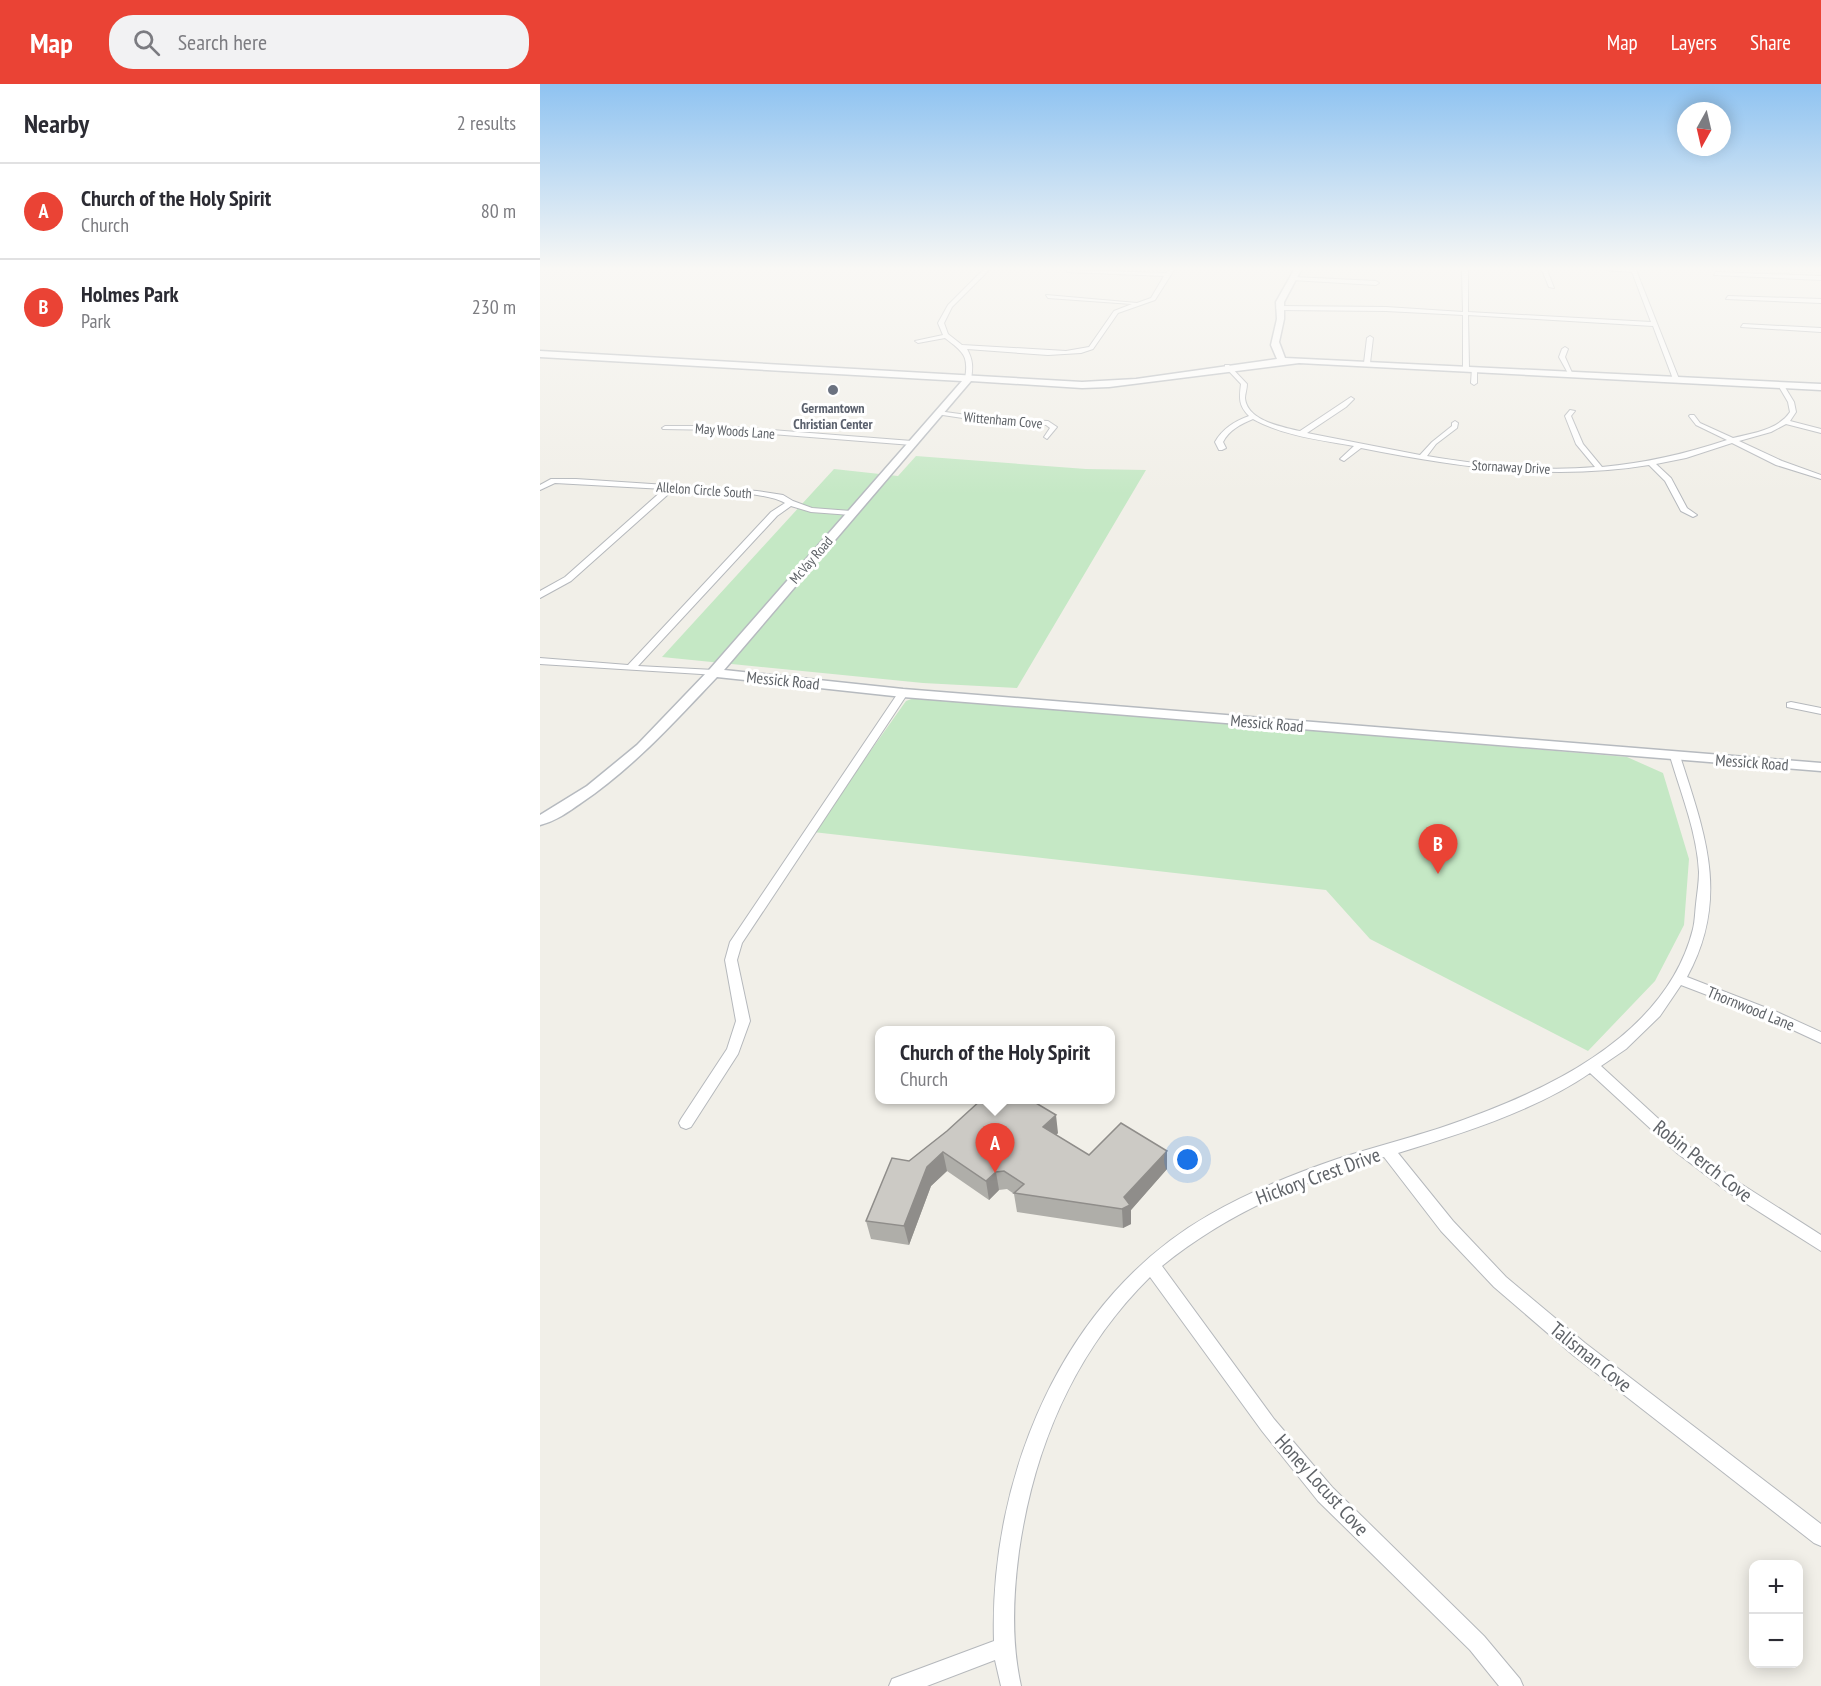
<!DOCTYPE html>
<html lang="en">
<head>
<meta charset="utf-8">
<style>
	body { margin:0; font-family:"PT Sans Narrow",sans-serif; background:#f2f2f3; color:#2b2b33 }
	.controls { position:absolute; right:18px; bottom:18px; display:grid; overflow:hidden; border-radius:12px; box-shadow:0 3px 15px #0003 }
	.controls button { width:54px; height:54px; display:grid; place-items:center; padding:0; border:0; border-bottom:2px solid #e1e1e2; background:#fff; color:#2b2b33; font:30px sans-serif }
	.compass { position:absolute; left:1137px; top:18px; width:54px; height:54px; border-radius:50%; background:#fff; box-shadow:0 3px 15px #0003; rotate:188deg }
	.you { position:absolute; left:648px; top:1076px; width:21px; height:21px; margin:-15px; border:4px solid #fff; border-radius:50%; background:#1a73e8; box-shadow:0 0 0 9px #1a73e833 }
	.badge { display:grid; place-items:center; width:39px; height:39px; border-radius:50%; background:#ea4335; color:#fff; font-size:20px; font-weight:700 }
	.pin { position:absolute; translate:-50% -50px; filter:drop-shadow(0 2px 3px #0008) }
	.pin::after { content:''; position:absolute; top:32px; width:21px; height:18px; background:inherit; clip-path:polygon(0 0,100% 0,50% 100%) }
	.popup { position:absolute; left:335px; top:942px; width:240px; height:78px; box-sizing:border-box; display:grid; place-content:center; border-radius:12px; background:#fff; filter:drop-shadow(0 2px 4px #0005); font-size:20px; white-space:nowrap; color:#7c7c81 }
	.popup b { font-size:22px; color:#2b2b33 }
	.popup::after { content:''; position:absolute; left:50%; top:100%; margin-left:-12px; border:12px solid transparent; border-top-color:#fff }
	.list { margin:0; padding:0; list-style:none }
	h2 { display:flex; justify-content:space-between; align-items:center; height:78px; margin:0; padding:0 24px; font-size:26px }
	h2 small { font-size:20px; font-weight:400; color:#7c7c81 }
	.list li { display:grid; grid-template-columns:39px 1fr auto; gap:18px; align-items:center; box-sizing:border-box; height:96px; padding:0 24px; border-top:2px solid #e1e1e2 }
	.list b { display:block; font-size:22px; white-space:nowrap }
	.list p { margin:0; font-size:20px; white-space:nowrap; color:#7c7c81 }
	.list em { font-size:20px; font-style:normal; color:#7c7c81 }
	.icon { flex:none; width:33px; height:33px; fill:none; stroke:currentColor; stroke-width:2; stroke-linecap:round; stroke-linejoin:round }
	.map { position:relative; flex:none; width:1281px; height:1602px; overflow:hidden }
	header { display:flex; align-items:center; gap:36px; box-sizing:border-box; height:84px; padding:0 30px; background:#ea4335; color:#fff }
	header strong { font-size:28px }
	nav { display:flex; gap:33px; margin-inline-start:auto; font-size:21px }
	.search { width:420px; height:54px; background:#f2f2f3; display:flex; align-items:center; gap:15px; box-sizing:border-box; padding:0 21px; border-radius:24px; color:#7c7c81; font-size:22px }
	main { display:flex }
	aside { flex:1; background:#fff }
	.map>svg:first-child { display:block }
</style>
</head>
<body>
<header>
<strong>Map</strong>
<div class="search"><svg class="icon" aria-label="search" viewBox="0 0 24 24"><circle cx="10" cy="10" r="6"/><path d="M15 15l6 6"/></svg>Search here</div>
<nav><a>Map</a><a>Layers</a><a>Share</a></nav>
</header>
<main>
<aside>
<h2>Nearby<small>2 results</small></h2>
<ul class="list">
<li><span class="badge">A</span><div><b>Church of the Holy Spirit</b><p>Church</p></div><em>80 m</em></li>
<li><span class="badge">B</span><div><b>Holmes Park</b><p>Park</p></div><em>230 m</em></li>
</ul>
</aside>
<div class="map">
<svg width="1281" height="1602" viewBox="0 0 1281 1602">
	<rect width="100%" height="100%" fill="#f1efe8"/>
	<path fill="#c5e8c5" d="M376 372 546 385 606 386 477 604 383 599 122 573 294 385 358 392Z
		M377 613 1087 673 1123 689 1149 775 1144 841 1115 897 1048 967 830 855 786 806 273 748 366 617Z"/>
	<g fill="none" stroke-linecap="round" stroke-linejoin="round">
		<defs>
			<path id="street" d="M443 186H449L412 223 404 239 408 250 422 261 526 267 549 263 574 227 592 220 508 214 506 211 597 219 611 214 624 192 528 188 526 186 626 189 629 186H634L615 216 578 229 553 265 541 269 508 271 427 265C433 276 433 283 431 295L428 297 425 295C429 271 423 268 405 254L378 259 375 257 403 251 398 239 408 221Z
				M922 186H928V228L1111 238 1092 188 1064 186H1096L1139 295 1136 297 1133 295 1113 242 928 231 929 284 926 286 923 284V231L846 227 739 226 736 224 739 222 846 223 923 228Z
				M1002 186H1007L1014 204 1009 203Z
				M1176 188 1281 192V196L1174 191Z
				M754 193 836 197 839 199 836 201 752 196Z
				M1188 212 1281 215V219L1186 215Z
				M1203 240 1281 244V248L1201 243Z
				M830 252 833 254 830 279 827 281 824 279 827 254Z
				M1025 263 1028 265 1025 273 1033 291H1029L1019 273 1022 265Z
				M685 281H689L707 300C707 305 705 310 705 314 707 337 743 343 760 347L811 313 814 315 806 323 767 349 880 371 892 358 912 342V339L915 337 918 339 917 344 896 360 887 372C942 381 999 388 1055 383L1036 360 1025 332 1030 326 1035 327 1031 332 1043 360 1062 383C1105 379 1145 370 1187 356L1156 341 1149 332 1150 331H1154L1160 339 1193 354C1213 349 1238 346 1250 328L1248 318 1238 301 1241 299 1243 300 1254 318 1256 328 1250 337 1281 345V349L1246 340 1231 348 1199 357 1242 377 1281 391V395L1236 381 1192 359 1146 374 1116 380 1131 394 1147 424 1157 431 1153 433 1141 427 1125 397 1109 381C1012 397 916 383 821 364L804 377 800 375 814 362C781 356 744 352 713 335 701 340 689 346 683 358L686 364 682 366H679L675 358C683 344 695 337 709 332 699 322 699 315 701 300L685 283Z
				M932 284 937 285V299L934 301 931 299Z
				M398 327 456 335 508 337 517 343 507 355 504 353 510 344 506 341 456 339 396 330V328Z
				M125 342H181L372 357 376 359 372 361 181 346 123 345 122 344Z
				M11 395H36L217 407 243 411 253 417 272 424 311 427 315 429 311 431 271 428 251 422 237 432 98 582 174 586 177 587V591L0 580V574L88 581 231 428 245 419C223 406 160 408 133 406L31 497 0 514V507L25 493 124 405 15 399 0 406V401Z
				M363 606 368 609 202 859 197 876 210 937 198 970 151 1043 146 1045 141 1043 139 1039 141 1035 187 965 196 937 185 876 190 858 358 609Z
				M1251 618 1281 624V630L1247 623V619Z
				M1135 669 1140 672C1165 750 1190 814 1147 893L1237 928 1281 948V959L1227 934 1141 901 1120 932 1086 965 1061 982 1147 1061 1198 1098 1281 1151V1167L1188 1108 1137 1069 1050 989C997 1026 920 1050 858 1069L913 1137 966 1193 1045 1259 1281 1440V1462L1274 1459 1033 1271 954 1203 901 1147 844 1073C763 1097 687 1129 622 1182L734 1335 792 1403 944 1552 980 1595 983 1602H959L930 1566 778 1417 722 1347 610 1193C535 1267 494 1363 479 1467 473 1512 471 1557 481 1602H461L455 1576 387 1602H349L352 1595 454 1557C449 1393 523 1214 669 1131 709 1108 753 1090 797 1075 831 1064 866 1055 900 1044 998 1011 1125 956 1153 845 1155 837 1155 828 1156 820 1157 810 1159 799 1159 788 1157 748 1141 710 1130 672Z"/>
			<path id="secondary" d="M754 186H761L744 218V235L739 258 745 274 1281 300V306L759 279 569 303 542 304 431 297 184 586 363 605 1281 679V687L363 613 177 593C134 638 93 684 41 719 28 728 16 737 0 741V731L47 702 97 661 169 586 422 297 0 273V267L542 298 596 295 737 275 731 261 737 235 736 218Z"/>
		</defs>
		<use href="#street" stroke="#b5b8bc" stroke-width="2"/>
		<use href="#secondary" stroke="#b6babf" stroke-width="3"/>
		<use href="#street" fill="#fff" fill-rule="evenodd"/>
		<use href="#secondary" fill="#fff" fill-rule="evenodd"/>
	</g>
	<path fill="#afaea9" d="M407 1047 518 1049 516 1051 549 1071 627 1067V1085L591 1126V1140L583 1144 477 1128 474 1110 467 1105 459 1106 449 1116 407 1087 391 1102 369 1161 331 1155 326 1137 369 1077Z"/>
	<path fill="#8f8d8a" d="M516 1031 518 1049 505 1062 503 1043Z
		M627 1067V1085L591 1126V1140L583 1144 582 1125 584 1113Z
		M403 1068 407 1087 391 1102 369 1161 364 1142 387 1083Z
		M456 1088 459 1106 449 1116 446 1097Z"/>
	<path fill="#cccac5" stroke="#8f8d8a" stroke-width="1.5" d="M441 1016H491L516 1031 503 1043 549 1071 581 1039 627 1067 584 1113 590 1121 582 1125 474 1109 484 1100 464 1087 456 1088 446 1097 403 1068 387 1083 364 1142 326 1137 352 1074 369 1077 407 1047Z"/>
	<linearGradient id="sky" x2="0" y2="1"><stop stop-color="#8fc3f1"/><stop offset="0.45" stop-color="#f9f8f5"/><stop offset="1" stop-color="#f9f8f5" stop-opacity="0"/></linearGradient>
	<rect width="1281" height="410" fill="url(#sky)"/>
	<circle fill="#6b7280" stroke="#fff" stroke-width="2" cx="293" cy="306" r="6"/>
	<g text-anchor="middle" stroke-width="6" stroke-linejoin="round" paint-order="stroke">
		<g font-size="14" font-weight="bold" fill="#5b616d" stroke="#fff">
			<text x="293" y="329">Germantown<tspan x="293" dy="16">Christian Center</tspan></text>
		</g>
		<g font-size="14" fill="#5f6368" stroke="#fff">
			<text transform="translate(463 336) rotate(5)" y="5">Wittenham Cove</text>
			<text transform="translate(195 347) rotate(4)" y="5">May Woods Lane</text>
			<text transform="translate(971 383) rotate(3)" y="5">Stornaway Drive</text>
			<text transform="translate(164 406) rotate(4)" y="5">Allelon Circle South</text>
			<text transform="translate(271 476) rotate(-49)" y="5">McVay Road</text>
		</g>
		<g font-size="16" fill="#5f6368" stroke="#fff">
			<text transform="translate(243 596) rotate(6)" y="6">Messick Road</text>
			<text transform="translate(727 639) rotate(5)" y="6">Messick Road</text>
			<text transform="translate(1212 678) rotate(4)" y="6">Messick Road</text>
			<text transform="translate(1211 924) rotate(22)" y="6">Thornwood Lane</text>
		</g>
		<g font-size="20" fill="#5f6368" stroke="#fff">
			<text transform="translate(1163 1077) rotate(38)" y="7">Robin Perch Cove</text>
			<text transform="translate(778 1092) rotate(-20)" y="7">Hickory Crest Drive</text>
			<text transform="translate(1051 1273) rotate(39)" y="7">Talisman Cove</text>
			<text transform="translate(782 1401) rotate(48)" y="7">Honey Locust Cove</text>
		</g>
	</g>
</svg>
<div class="controls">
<button>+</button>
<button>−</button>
</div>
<svg class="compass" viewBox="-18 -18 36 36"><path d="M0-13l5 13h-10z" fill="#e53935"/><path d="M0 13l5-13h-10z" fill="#7c7c81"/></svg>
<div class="you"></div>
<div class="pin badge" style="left:455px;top:1089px">A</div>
<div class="popup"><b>Church of the Holy Spirit</b>Church</div>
<div class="pin badge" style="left:898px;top:790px">B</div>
</div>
</main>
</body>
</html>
